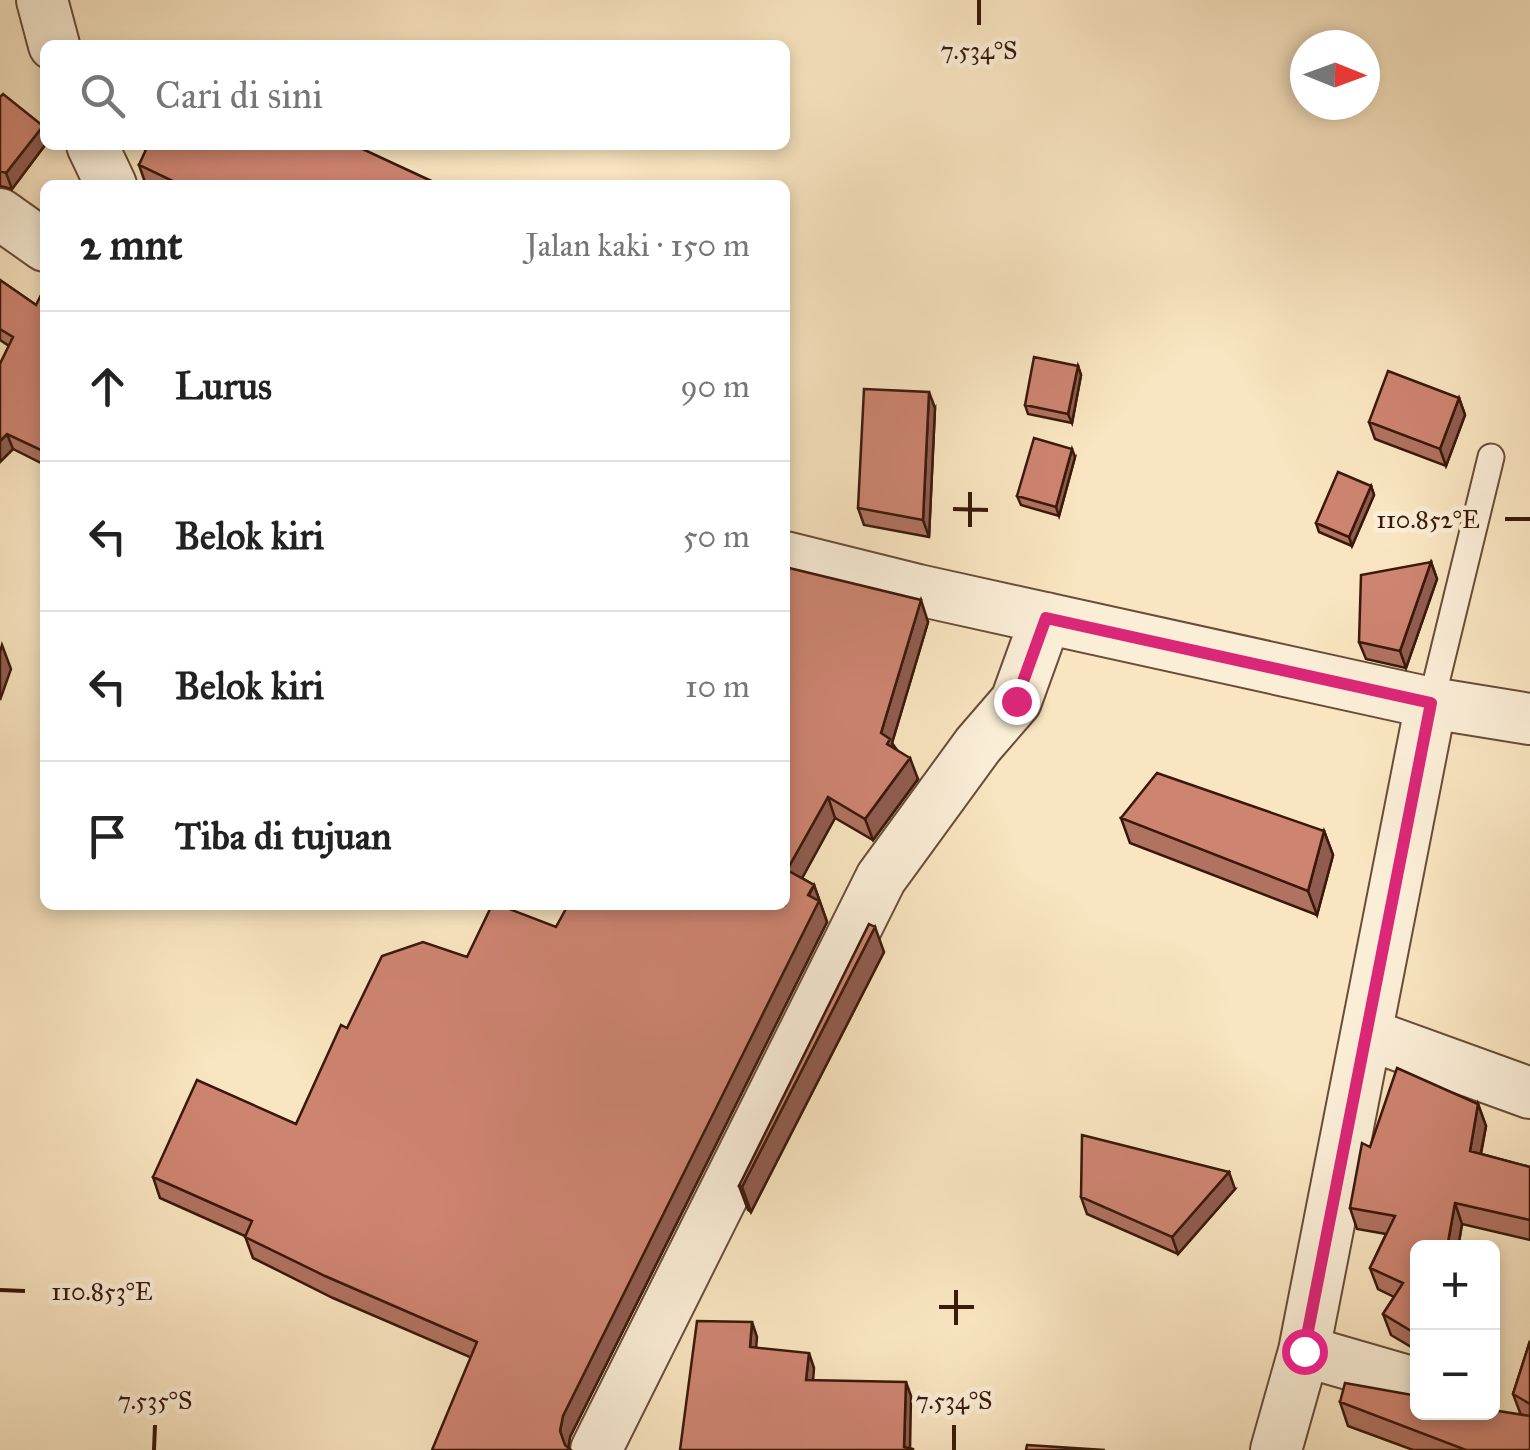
<!DOCTYPE html>
<html lang="id">
<head>
<meta charset="utf-8">
<style>
	body { margin:0; font-family:"IM FELL Great Primer",serif; background:#f2f2f2; color:#222 }
	.controls { position:absolute; right:30px; bottom:30px; display:grid; overflow:hidden; border-radius:15px; box-shadow:0 5px 15px #0003 }
	.controls button { width:90px; height:90px; display:grid; place-items:center; padding:0; border:0; border-bottom:2px solid #e0e0e0; background:#fff; color:#222; font:50px sans-serif }
	.compass { position:absolute; left:1290px; top:30px; width:90px; height:90px; border-radius:50%; background:#fff; box-shadow:0 5px 15px #0003; rotate:91deg }
	.stop { position:absolute; width:30px; height:30px; margin:-22px; border:8px solid #db2777; border-radius:50%; background:#fff }
	.stop.end { background:#db2777; border-color:#fff; box-shadow:0 2px 10px #0008 }
	.list { margin:0; padding:0; list-style:none }
	h2 { display:flex; justify-content:space-between; align-items:center; height:130px; margin:0; padding:0 40px; font-size:42px }
	h2 small { font-size:32px; font-weight:400; color:#767676 }
	.list li { display:grid; grid-template-columns:65px 1fr auto; gap:30px; align-items:center; box-sizing:border-box; height:150px; padding:0 40px; border-top:2px solid #e0e0e0 }
	.list b { display:block; font-size:38px; white-space:nowrap }
	.list em { font-size:32px; font-style:normal; color:#767676 }
	.icon { flex:none; width:55px; height:55px; fill:none; stroke:currentColor; stroke-width:2; stroke-linecap:round; stroke-linejoin:round }
	.map { position:relative; flex:none; width:1530px; height:1450px; overflow:hidden }
	.search { position:absolute; background:#fff; box-shadow:0 5px 15px #0003; left:40px; top:40px; width:750px; height:110px; display:flex; align-items:center; gap:25px; box-sizing:border-box; padding:0 35px; border-radius:15px; color:#767676; font-size:38px }
	.panel { position:absolute; background:#fff; box-shadow:0 5px 15px #0003; left:40px; top:180px; width:750px; height:730px; border-radius:15px }
	.map>svg:first-child { display:block }
</style>
</head>
<body>
<div class="map">
<svg width="1530" height="1450" viewBox="0 0 1530 1450">
	<rect width="100%" height="100%" fill="#f9e5c1"/>
	<filter id="stains"><feTurbulence type="fractalNoise" baseFrequency=".002" numOctaves="4"/><feColorMatrix values="0 0 0 0 .2 0 0 0 0 .09 0 0 0 0 .02 0 0 0 .5 -.17"/></filter>
	<radialGradient id="worn" r=".72"><stop offset=".6" stop-color="#630" stop-opacity="0"/><stop offset="1" stop-color="#630" stop-opacity=".3"/></radialGradient>
	<g fill="none" stroke-linecap="round" stroke-linejoin="round">
		<defs>
			<path id="lane" d="M1431 703 1491 457"/>
			<path id="street" d="M42 0 54 45
				M92 145 111 185
				M0 214 45 246
				M785 557 918 590 1431 703 1530 719
				M1367 1034 1530 1093
				M1304 1351 1418 1384
				M596 1450 881 878 978 745 1016 701 1046 618
				M1276 1450 1304 1351 1431 703"/>
		</defs>
		<use href="#lane" stroke="#6a4c38" stroke-width="29"/>
		<use href="#street" stroke="#6a4c38" stroke-width="54"/>
		<use href="#lane" stroke="#fbeed7" stroke-width="25"/>
		<use href="#street" stroke="#fbeed7" stroke-width="50"/>
	</g>
	<path fill="#b07261" stroke="#3a190a" stroke-width="2.5" d="M0 97 43 126 45 131V145L12 189 0 186Z
		M139 165 440 185H146Z
		M0 280 36 305 45 297V465L13 449 0 462V364L9 346 0 340Z
		M1078 366 1081 375 1072 423 1028 414 1025 405Z
		M1459 398 1465 415 1446 466 1375 439 1369 422Z
		M935 408 929 537 864 525 858 508Z
		M1075 457 1059 516 1021 505 1017 496Z
		M1371 486 1374 495 1352 546 1319 532 1316 523Z
		M1431 562 1437 579 1406 668 1366 659 1359 642Z
		M785 567 928 622 892 743 918 779 873 840 835 818 802 878 814 885 827 922 570 1437 568 1448 470 1357 333 1298 253 1258 245 1236 160 1198 153 1177 296 1124 347 1028 467 957 556 927Z
		M1121 818 1324 831 1333 855 1317 915 1130 843Z
		M884 952 751 1212 748 1210 739 1186Z
		M1478 1104 1486 1126 1481 1154 1530 1167V1240L1462 1224 1458 1248H1418V1351L1391 1335 1383 1314 1394 1297 1378 1289 1370 1268 1386 1234 1357 1229 1350 1208 1370 1147Z
		M1235 1189 1178 1254 1087 1214 1081 1197Z
		M1530 1341V1450H1413L1348 1426 1340 1402 1521 1415 1513 1394Z"/>
	<path fill="#905c4f" stroke="#3a190a" stroke-width="2.5" d="M43 126 45 131V145L12 189 6 173Z
		M1078 366 1081 375 1072 423 1068 414Z
		M929 392 935 408 929 537 923 520Z
		M1459 398 1465 415 1446 466 1440 449Z
		M7 434 13 449 0 462V441Z
		M1072 449 1075 457 1059 516 1056 507Z
		M1371 486 1374 495 1352 546 1349 537Z
		M1431 562 1437 579 1406 668 1400 651Z
		M921 600 928 622 892 743 898 760 881 733Z
		M2 645 11 669 0 700V652Z
		M910 758 918 779 873 840 865 819Z
		M828 797 835 818 795 891 787 870Z
		M1324 831 1333 855 1317 915 1308 891Z
		M814 885 827 922 570 1437 568 1450H566L560 1431 563 1416Z
		M875 927 884 952 751 1212 742 1187Z
		M1478 1104 1486 1126 1477 1172 1470 1151Z
		M1229 1172 1235 1189 1178 1254 1172 1237Z
		M1455 1203 1462 1224 1458 1248H1447Z
		M752 1322 757 1337 755 1362 750 1347Z
		M809 1353 814 1368 812 1395 806 1380Z
		M906 1382 911 1396 910 1450 904 1447Z"/>
	<path fill="#cd8471" stroke="#3a190a" stroke-width="2.5" d="M3 94 43 126 6 173 0 171V97Z
		M148 145H354L440 185H181L139 165Z
		M0 280 36 305 41 295 45 297V452L7 434 0 441V364L13 337 0 329Z
		M1034 357 1078 366 1068 414 1025 405Z
		M1388 371 1459 398 1440 449 1369 422Z
		M864 389 929 392 923 520 858 508Z
		M1034 438 1072 449 1056 507 1017 496Z
		M1338 472 1371 486 1349 537 1316 523Z
		M1431 562 1400 651 1359 642 1361 575Z
		M785 567 921 600 881 733 890 739 887 744 910 758 865 819 828 797 787 870 814 885 808 895 819 901 563 1416 560 1431 565 1445 571 1450H432L477 1342 325 1276 245 1237 252 1221 153 1177 197 1080 296 1124 341 1025 347 1028 382 956 423 942 467 957 492 905H499L556 927 568 905H785Z
		M1157 773 1324 831 1308 891 1121 818Z
		M869 924 875 927 742 1187 739 1186Z
		M1397 1068 1478 1104 1470 1151 1530 1167V1220L1455 1203 1447 1248H1418V1335L1383 1314 1403 1283 1370 1268 1395 1216 1350 1208 1362 1143 1370 1147Z
		M1082 1135 1229 1172 1172 1237 1081 1197Z
		M697 1321 752 1322 750 1347 809 1353 806 1380 906 1382 904 1447 913 1449V1450H680Z
		M1530 1341V1404L1513 1394Z
		M1345 1383 1418 1396V1412H1492V1410L1530 1416V1450H1466L1340 1402Z
		M1027 1445 1105 1450H1026Z"/>
	<g fill="none" stroke-linecap="round" stroke-linejoin="round">
		<path stroke="#db2777" stroke-width="12" d="M1016 701 1046 618 1431 703 1304 1351"/>
	</g>
	<path fill="none" stroke="#3a190a" stroke-width="4" d="M979 25V0M953 509 988 510M1505 519H1530M970 527V492M0 1290 25 1291M939 1307H974M956 1325V1290M154 1450 155 1425M954 1450V1425"/>
	<g font-size="25" text-anchor="middle" fill="#3a190a" stroke="#fbeed7" stroke-width="9" stroke-linejoin="round" paint-order="stroke">
		<text x="979" y="59">7.534°S</text>
		<text x="1428" y="528">110.852°E</text>
		<text x="102" y="1300">110.853°E</text>
		<text x="155" y="1409">7.535°S</text>
		<text x="954" y="1409">7.534°S</text>
	</g>
	<rect width="100%" height="100%" filter="url(#stains)"/>
	<rect width="100%" height="100%" fill="url(#worn)"/>
</svg>
<div class="controls">
<button>+</button>
<button>−</button>
</div>
<svg class="compass" viewBox="-18 -18 36 36"><path d="M0-13l5 13h-10z" fill="#e53935"/><path d="M0 13l5-13h-10z" fill="#767676"/></svg>
<div class="stop" style="left:1304px;top:1351px"></div>
<div class="stop end" style="left:1016px;top:701px"></div>
<div class="search"><svg class="icon" aria-label="search" viewBox="0 0 24 24"><circle cx="10" cy="10" r="6"/><path d="M15 15l6 6"/></svg>Cari di sini</div>
<section class="panel">
<h2>2 mnt<small>Jalan kaki · 150 m</small></h2>
<ul class="list">
<li><svg class="icon" aria-label="ahead" viewBox="0 0 24 24"><path d="M12 20V5M6 11l6-6 6 6"/></svg><div><b>Lurus</b></div><em>90 m</em></li>
<li><svg class="icon" aria-label="left" viewBox="0 0 24 24"><path d="M17 20v-9H6M10 6l-5 5 5 5"/></svg><div><b>Belok kiri</b></div><em>50 m</em></li>
<li><svg class="icon" aria-label="left" viewBox="0 0 24 24"><path d="M17 20v-9H6M10 6l-5 5 5 5"/></svg><div><b>Belok kiri</b></div><em>10 m</em></li>
<li><svg class="icon" aria-label="arrive" viewBox="0 0 24 24"><path d="M6 21V4h12l-3 4 3 4H6"/></svg><div><b>Tiba di tujuan</b></div></li>
</ul>
</section>
</div>
</body>
</html>
